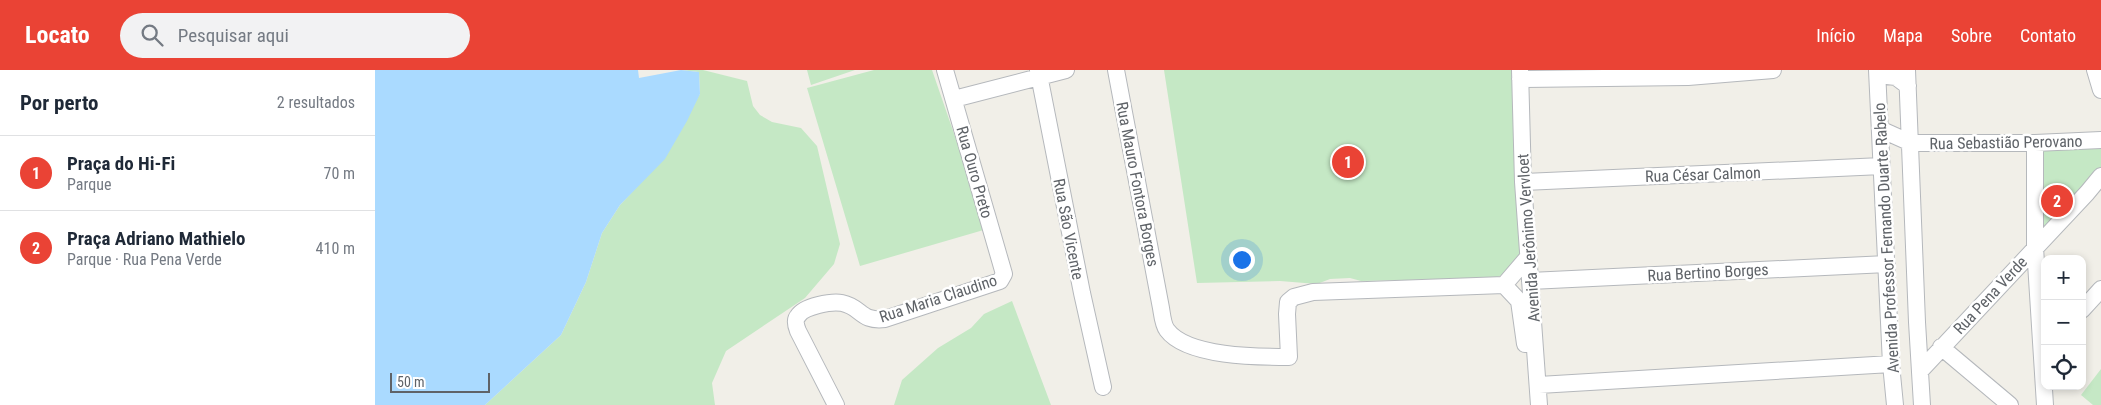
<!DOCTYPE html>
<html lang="pt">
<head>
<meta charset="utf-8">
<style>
	body { margin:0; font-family:"Roboto Condensed",sans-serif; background:#f2f2f3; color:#1f2937 }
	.controls { position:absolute; right:15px; bottom:15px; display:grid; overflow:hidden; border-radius:10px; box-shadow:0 2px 8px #0003 }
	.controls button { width:45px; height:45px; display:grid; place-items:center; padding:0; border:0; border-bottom:1px solid #e0e1e3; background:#fff; color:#1f2937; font:25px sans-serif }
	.scale { position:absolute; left:15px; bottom:12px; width:100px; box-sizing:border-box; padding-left:5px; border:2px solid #5f6368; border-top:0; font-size:14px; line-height:18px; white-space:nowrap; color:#5f6368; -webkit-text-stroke:4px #fff; paint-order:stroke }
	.you { position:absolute; left:866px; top:189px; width:18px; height:18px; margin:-12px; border:4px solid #fff; border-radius:50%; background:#1a73e8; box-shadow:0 0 0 8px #1a73e833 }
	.badge { display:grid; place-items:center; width:32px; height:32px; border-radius:50%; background:#ea4335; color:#fff; font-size:16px; font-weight:700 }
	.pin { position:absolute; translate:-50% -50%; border:2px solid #fff; box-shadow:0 1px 5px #0006 }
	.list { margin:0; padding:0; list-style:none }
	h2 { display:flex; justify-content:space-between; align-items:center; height:65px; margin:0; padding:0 20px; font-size:21px }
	h2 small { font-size:16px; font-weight:400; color:#747a83 }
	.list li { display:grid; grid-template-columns:32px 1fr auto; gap:15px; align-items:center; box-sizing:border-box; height:75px; padding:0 20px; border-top:1px solid #e0e1e3 }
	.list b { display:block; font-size:19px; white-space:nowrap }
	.list p { margin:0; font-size:16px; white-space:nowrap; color:#747a83 }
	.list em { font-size:16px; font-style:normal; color:#747a83 }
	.icon { flex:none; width:28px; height:28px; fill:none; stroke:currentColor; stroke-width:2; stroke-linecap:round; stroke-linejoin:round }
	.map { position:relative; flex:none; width:1726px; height:335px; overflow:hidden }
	header { display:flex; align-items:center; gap:30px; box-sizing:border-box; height:70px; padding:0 25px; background:#ea4335; color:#fff }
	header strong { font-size:24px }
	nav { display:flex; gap:28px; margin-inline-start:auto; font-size:18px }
	.search { width:350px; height:45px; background:#f2f2f3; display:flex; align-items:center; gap:12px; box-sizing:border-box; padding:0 18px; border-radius:28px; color:#747a83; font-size:19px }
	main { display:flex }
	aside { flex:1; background:#fff }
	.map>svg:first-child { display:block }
</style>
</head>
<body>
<header>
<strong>Locato</strong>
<div class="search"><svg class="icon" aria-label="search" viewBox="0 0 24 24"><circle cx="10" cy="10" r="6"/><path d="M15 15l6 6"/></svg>Pesquisar aqui</div>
<nav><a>Início</a><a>Mapa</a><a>Sobre</a><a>Contato</a></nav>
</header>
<main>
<aside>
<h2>Por perto<small>2 resultados</small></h2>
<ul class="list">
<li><span class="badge">1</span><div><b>Praça do Hi-Fi</b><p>Parque</p></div><em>70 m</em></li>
<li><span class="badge">2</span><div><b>Praça Adriano Mathielo</b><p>Parque · Rua Pena Verde</p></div><em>410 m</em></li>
</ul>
</aside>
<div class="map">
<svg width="1726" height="335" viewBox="0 0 1726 335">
	<rect width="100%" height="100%" fill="#f1efe8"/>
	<path fill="#c5e8c5" d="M306 0H328L372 11 378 36 385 45 397 52 426 58 442 76 465 174 459 194 430 228 351 281 337 313 340 335H110L186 265 211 212 227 163 245 135 261 118 325 24 324 2Z
		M432 0H480L436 15Z
		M499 0H557L612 159 485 196 432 18Z
		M789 0H1139L1147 185 1136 200 1121 208 986 211 975 208 955 209 942 214 905 211 822 213Z
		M1726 74V100L1667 161V77Z
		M637 231 676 335H519L527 310 563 278 596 258 609 244Z
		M1726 299V335H1718L1706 325Z"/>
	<path fill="#aadaff" d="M0 0H263L264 8 306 0 324 2 325 24 312 51 290 89 245 135 227 163 211 212 186 265 110 335H0Z"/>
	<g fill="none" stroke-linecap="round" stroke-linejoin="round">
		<defs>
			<path id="minor" d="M663 0 707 223 728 317
				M741 0 786 238C787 244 788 255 792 260 812 287 883 287 914 287L912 244 913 232 919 227 938 222 1129 215 1153 187
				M1145 0 1148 112 1164 335
				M1502 0 1516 294 1520 335
				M1532 0 1542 252 1547 335
				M1720 0 1726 20
				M1503 5 1521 7 1533 16
				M1145 9 1313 7 1398 0
				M579 29 691 0
				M1507 60 1536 73H1660L1726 70
				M1660 73V177L1670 335
				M1148 112 1507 96
				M1155 211 1512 194
				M1129 215 1144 231 1150 274
				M1707 240 1726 219
				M1566 277 1635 335
				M1546 300 1712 123 1726 106
				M1164 315 1516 294
				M461 335 423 261C421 256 419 250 423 246 429 236 457 231 467 233 487 237 485 252 510 249L625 211 629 204 570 0"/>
		</defs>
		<use href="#minor" stroke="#b5b8bc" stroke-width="18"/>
		<use href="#minor" stroke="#fff" stroke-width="16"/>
	</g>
	<g text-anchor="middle" stroke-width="5" stroke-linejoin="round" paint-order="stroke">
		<g font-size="16" fill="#5f6368" stroke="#fff">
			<text transform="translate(1631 72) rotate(-1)" y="6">Rua Sebastião Perovano</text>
			<text transform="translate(600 102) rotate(74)" y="6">Rua Ouro Preto</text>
			<text transform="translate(1328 104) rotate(-2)" y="6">Rua César Calmon</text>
			<text transform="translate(763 114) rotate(79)" y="6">Rua Mauro Fontora Borges</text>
			<text transform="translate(694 159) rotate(79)" y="6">Rua São Vicente</text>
			<text transform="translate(1153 168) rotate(-94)" y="6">Avenida Jerônimo Vervloet</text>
			<text transform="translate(1511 168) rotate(-93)" y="6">Avenida Professor Fernando Duarte Rabelo</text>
			<text transform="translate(1333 202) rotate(-3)" y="6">Rua Bertino Borges</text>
			<text transform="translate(1615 225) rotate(-47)" y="6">Rua Pena Verde</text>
			<text transform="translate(563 228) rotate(-18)" y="6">Rua Maria Claudino</text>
		</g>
	</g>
</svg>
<div class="controls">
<button>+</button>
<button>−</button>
<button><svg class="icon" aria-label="locate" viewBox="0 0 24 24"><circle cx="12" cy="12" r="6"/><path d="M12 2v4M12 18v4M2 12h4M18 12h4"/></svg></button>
</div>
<div class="scale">50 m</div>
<div class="you"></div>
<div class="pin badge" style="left:973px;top:92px">1</div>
<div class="pin badge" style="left:1682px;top:131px">2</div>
</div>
</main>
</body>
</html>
